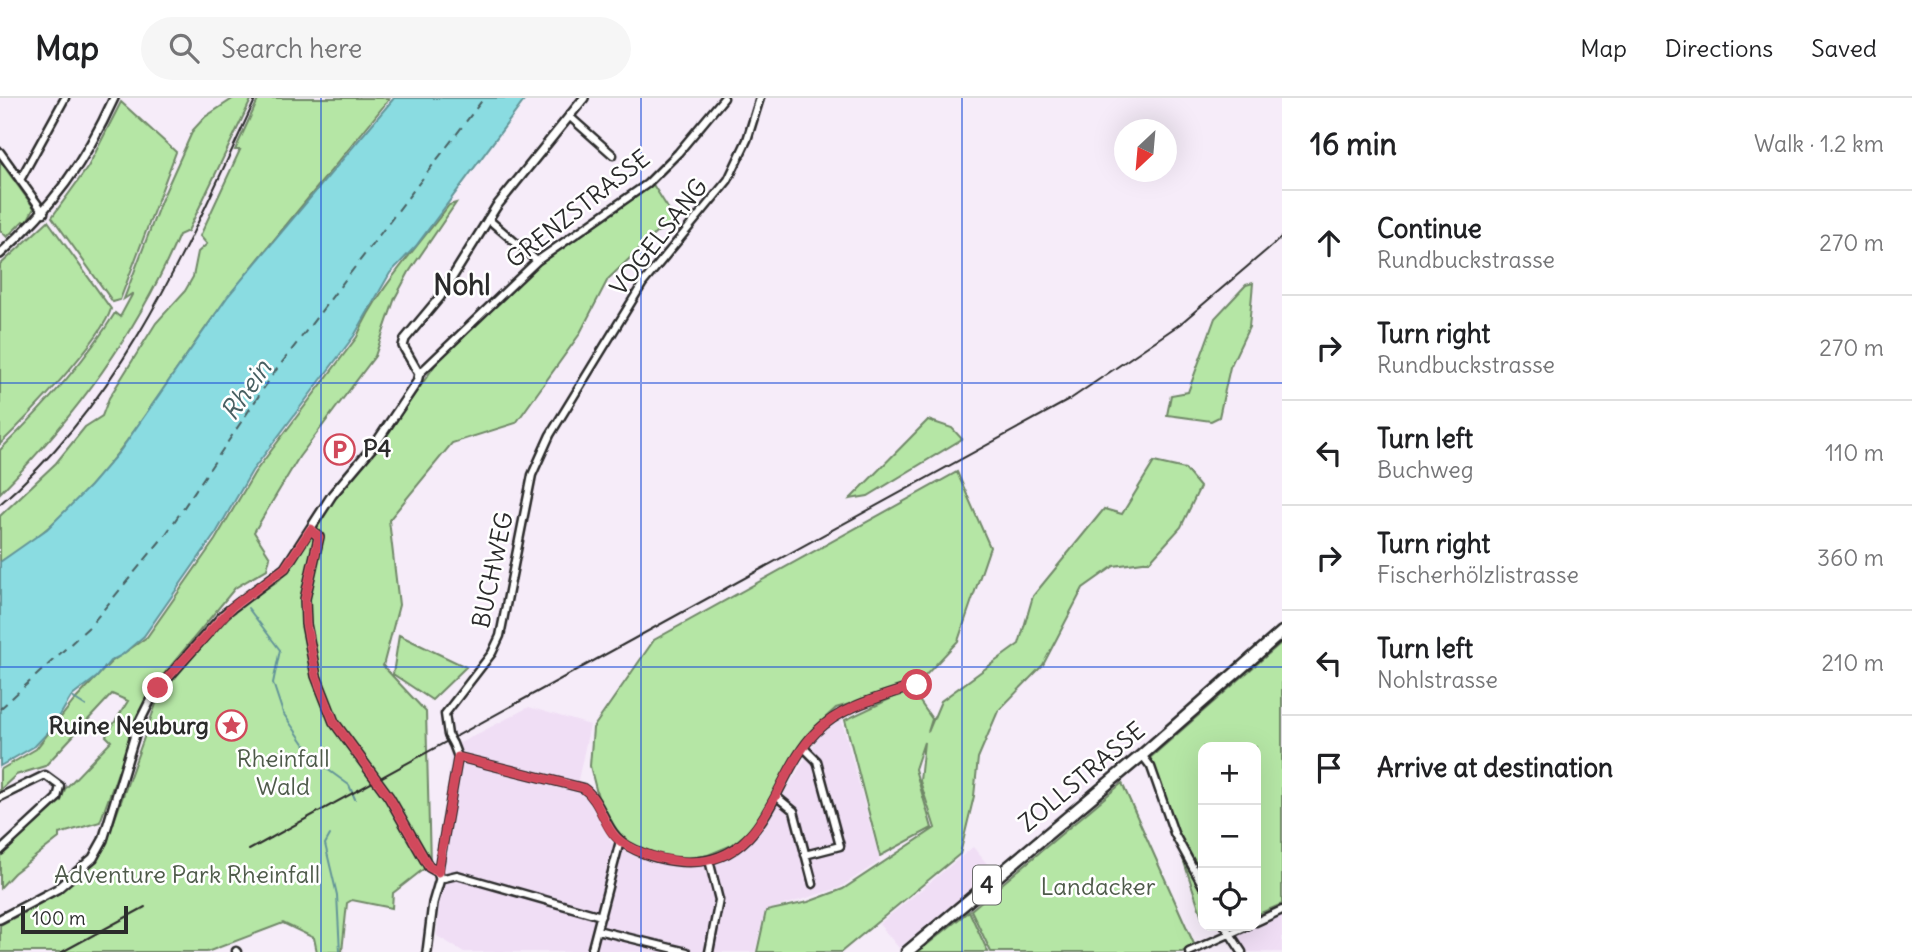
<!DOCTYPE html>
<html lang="en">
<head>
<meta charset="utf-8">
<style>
	body { margin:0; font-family:Delius,sans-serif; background:#f6f6f6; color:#202124 }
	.controls { position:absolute; right:21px; bottom:21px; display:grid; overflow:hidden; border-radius:14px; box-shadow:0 7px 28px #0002 }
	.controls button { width:63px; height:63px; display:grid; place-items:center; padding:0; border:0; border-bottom:2px solid #e0e0e0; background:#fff; color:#202124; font:35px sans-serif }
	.compass { position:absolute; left:1114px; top:21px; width:63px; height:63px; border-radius:50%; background:#fff; box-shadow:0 7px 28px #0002; rotate:206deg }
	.scale { position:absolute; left:21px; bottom:18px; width:107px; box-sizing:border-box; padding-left:7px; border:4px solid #2b2b2b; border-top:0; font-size:19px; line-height:24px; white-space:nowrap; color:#2b2b2b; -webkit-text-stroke:5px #fff; paint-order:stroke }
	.stop { position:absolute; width:21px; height:21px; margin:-16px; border:5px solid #d1495b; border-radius:50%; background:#fff }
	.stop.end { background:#d1495b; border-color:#fff; box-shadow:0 2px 7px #0008 }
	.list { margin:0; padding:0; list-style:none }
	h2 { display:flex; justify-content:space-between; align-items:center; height:91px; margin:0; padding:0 28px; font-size:30px }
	h2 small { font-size:23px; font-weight:400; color:#757577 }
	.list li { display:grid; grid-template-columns:46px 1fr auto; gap:21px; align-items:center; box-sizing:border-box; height:105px; padding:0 28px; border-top:2px solid #e0e0e0 }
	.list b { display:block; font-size:26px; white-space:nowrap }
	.list p { margin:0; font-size:23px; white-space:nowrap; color:#757577 }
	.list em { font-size:23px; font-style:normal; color:#757577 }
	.icon { flex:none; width:38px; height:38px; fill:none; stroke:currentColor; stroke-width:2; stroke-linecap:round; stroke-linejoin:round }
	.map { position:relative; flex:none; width:1282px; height:854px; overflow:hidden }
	header { display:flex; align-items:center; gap:42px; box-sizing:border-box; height:98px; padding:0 35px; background:#fff; border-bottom:2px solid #e0e0e0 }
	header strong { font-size:33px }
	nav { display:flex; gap:38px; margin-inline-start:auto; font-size:24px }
	.search { width:490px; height:63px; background:#f6f6f6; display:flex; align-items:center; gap:18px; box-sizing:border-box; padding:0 24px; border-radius:38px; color:#757577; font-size:26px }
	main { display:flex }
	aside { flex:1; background:#fff }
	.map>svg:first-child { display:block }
</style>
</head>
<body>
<header>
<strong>Map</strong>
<div class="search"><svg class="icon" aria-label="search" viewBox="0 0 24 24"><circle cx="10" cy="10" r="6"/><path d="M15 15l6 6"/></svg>Search here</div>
<nav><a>Map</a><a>Directions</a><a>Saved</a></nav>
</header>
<main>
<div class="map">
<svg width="1282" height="854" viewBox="0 0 1282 854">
	<rect width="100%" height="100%" fill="#f6ecf9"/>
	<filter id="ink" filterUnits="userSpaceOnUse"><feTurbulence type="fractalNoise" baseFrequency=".0143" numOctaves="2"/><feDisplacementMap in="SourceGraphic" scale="14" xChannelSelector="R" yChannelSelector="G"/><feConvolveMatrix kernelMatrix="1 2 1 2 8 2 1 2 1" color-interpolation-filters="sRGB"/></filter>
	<g filter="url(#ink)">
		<path fill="#f0def5" d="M529 609 590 627 578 682 613 747 640 760 683 767 717 765 760 735 818 640 840 616 880 763 839 790 765 813 755 854H464L437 838 450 655 458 646Z
			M973 749 993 773 899 850 879 826Z
			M1282 814V854H1243L1233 840Z"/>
		<path fill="#b5e6a5" stroke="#708868" stroke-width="2" d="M234 0H252L188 133 179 137C137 236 75 319 0 395V352C42 311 84 265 115 215L120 219 133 195 124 201 161 103 193 32 205 19Z
			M259 0H390C333 72 272 141 217 214 152 302 98 407 0 464V418L56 365 85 329 102 318 109 300 156 225 185 193 193 179 198 154 207 146 200 138 240 52H235Z
			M121 4 176 54 120 202 113 204 52 119 88 69Z
			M0 63 34 110 26 125 23 123 7 139 0 132Z
			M652 85 678 126 657 134 608 181 579 237 516 325 452 345 389 422 399 507 383 568 426 614 430 766 393 795 392 810 352 802 347 805 342 854H317L314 840 283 825 207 854H0V827C40 807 77 787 104 751L160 595 236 511 279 482 292 469 336 396 376 352 440 260 528 175 562 148Z
			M456 105 409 174 395 200 375 258 299 359 254 434 270 459 267 471 235 490 155 587 136 625 100 724 59 736V740L14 775 0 790V758L61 703 65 691 111 643 106 638 128 603 112 596 45 668 16 677 0 692V672L36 651 73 604 111 564 147 539 215 442 255 374 357 239C374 195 420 146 449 107Z
			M48 123 111 211C102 241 26 321 0 346V167Z
			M1253 185 1249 229 1230 269 1219 319 1211 323 1167 317 1171 297 1188 294 1215 220 1246 187Z
			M928 322 952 330 962 341 868 398 850 401Z
			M1154 364 1185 371 1200 389 1181 429 1150 463 1114 468 1083 490 1043 567 998 613 978 660 974 698 960 756 841 854H757L766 813 808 804 843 791 935 730 920 683 924 644 915 671 932 730 880 758 845 622 911 591 932 621 928 634 941 603 1019 546 1033 498 1104 411 1122 416Z
			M957 374 990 449 958 543 925 578 901 591 836 610 811 633 751 731 732 747 708 757 681 761 651 758 620 740 599 703 590 668 593 630 654 542Z
			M399 537 466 569 432 602 393 576Z
			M1282 544V806L1256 817V649H1203V822L1150 660Z
			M1122 685 1194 846 1182 854H991L971 812Z
			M969 813 988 854H918Z"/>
		<path fill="#8adce1" stroke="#649598" stroke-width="2" d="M394 0H526L416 148 390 175 354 238 252 373 216 435 144 538 122 557 110 563 97 579 71 599 53 629 35 648 0 668V464L47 431 90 388 120 353 228 198Z"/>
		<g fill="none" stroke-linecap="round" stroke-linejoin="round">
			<path stroke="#649598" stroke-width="2" d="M248 510 280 552 273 585 283 615 316 663 349 687 355 701
				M72 599 86 608
				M330 737 325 746 337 797 340 854"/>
			<path stroke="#486062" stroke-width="2" stroke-dasharray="9 7" stroke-linecap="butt" d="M0 611 90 528 166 436 274 275 484 0"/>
			<defs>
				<path id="minor" d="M569 18 613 57
					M0 54 44 115
					M20 82 65 0
					M488 121 537 163
					M419 276 537 163 647 86 678 55 724 0
					M448 637 445 616 492 555 500 538 532 377 550 337 643 185 728 82 747 42 760 0
					M804 650 817 663 840 748 805 757
					M1142 657 1151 669 1174 735 1203 788
					M458 659 583 690C604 704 604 735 628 748 646 758 668 764 689 764 769 764 773 677 816 634 843 607 882 599 917 587
					M0 699 45 677 60 688 57 700 0 753
					M777 699 794 713 813 786
					M709 762 719 802 709 854
					M438 774 458 659 453 646
					M440 781 457 777 601 818
					M1256 824 1282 812
					M1225 828 1242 854
					M597 832 687 854
					M236 853 237 854
					M591 854 620 743
					M1189 854 1247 828"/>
				<path id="tertiary" d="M0 156C53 108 84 66 114 0
					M311 431 319 439 305 501 306 526 316 578 334 624 389 699 429 769 438 774 440 781 433 805 427 854
					M0 821 57 791 93 760 103 742 138 627 153 597 224 516 285 470 332 397 376 345 417 284 419 276 403 248 405 241 440 199 496 109 584 0"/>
				<path id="primary" d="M907 854 1142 657 1282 534"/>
			</defs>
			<use href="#minor" stroke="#2b2b2b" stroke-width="11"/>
			<use href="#tertiary" stroke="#2b2b2b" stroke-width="12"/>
			<use href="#primary" stroke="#2b2b2b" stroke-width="15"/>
			<use href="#minor" stroke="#fff" stroke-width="6"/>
			<use href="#tertiary" stroke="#fff" stroke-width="7"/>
			<use href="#primary" stroke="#fff" stroke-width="10"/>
			<path stroke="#2b2b2b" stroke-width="2" d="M0 406C125 299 188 146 256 0
				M249 752 1069 302 1180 226 1282 139
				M62 854 145 809"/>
			<defs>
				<path id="minor-bridge" d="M448 637 453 646"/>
			</defs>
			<use href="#minor-bridge" stroke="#2b2b2b" stroke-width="11" stroke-linecap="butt"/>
			<use href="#minor-bridge" stroke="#fff" stroke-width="6"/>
		</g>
	</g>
	<g fill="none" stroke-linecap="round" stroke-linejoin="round" filter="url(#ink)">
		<path stroke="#d1495b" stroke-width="9" d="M158 590 232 509 285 470 311 431 319 439 305 501 306 526 316 578 334 624 389 699 429 769 438 774 458 659 583 690C602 703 603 733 623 745 640 756 659 761 678 763 766 774 771 679 816 634 843 607 882 599 917 587"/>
	</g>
	<path fill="none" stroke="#1d4ed8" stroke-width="2" stroke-opacity="0.55" d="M321 0V854M641 0V854M962 0V854M0 285H1282M0 569H1282"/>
	<defs>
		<symbol id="parking-ring" viewBox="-11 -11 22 22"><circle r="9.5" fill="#fff" stroke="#d1495b" stroke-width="1.5"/><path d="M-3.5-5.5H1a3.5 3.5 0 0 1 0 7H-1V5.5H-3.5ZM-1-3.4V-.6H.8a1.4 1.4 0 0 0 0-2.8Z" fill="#d1495b"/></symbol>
		<symbol id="sight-ring" viewBox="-11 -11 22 22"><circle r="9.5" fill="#fff" stroke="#d1495b" stroke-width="1.5"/><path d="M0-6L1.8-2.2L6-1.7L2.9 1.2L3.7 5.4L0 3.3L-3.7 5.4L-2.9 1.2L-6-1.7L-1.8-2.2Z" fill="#d1495b"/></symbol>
	</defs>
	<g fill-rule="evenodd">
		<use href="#parking-ring" x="322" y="334" width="35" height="35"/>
		<use href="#sight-ring" x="214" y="610" width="35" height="35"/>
	</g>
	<g text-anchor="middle" stroke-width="5" stroke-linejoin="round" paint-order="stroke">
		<rect fill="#fff" stroke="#6b6b6b" stroke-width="2" x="973" y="767.5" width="28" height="39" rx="5"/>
		<g font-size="23" font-weight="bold" fill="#2b2b2b">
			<text x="987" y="795">4</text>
		</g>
		<g font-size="24" fill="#2b2b2b" stroke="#fff">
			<text transform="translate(578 111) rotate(-38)" y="8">GRENZSTRASSE</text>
			<text transform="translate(659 139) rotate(-52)" y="8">VOGELSANG</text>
			<text transform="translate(493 472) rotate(-78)" y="8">BUCHWEG</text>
			<text transform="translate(1082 679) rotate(-40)" y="8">ZOLLSTRASSE</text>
		</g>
		<g font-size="24" font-weight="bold" fill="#2b2b2b" stroke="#fff" text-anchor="start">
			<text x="363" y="359">P4</text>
			<text x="209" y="636" text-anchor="end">Ruine Neuburg</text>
		</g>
		<g font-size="24" fill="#4e5a4a" stroke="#fff">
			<text x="283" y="669">Rheinfall<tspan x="283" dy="28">Wald</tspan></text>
			<text x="187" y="785">Adventure Park Rheinfall</text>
			<text x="1098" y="797">Landacker</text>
		</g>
		<g font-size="26" font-style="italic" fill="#486062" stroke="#fff">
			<text transform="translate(246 292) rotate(-55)" y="9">Rhein</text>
		</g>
		<g font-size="28" font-weight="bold" fill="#2b2b2b" stroke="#fff">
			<text x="462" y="197">Nohl</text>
		</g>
	</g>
</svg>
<div class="controls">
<button>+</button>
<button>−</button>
<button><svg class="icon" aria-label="locate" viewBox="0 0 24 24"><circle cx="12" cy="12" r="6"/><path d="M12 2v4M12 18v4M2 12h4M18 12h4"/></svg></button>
</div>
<svg class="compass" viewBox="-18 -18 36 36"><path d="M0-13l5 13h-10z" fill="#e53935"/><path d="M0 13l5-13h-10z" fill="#757577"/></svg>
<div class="scale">100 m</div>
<div class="stop" style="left:917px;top:587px"></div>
<div class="stop end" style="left:158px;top:590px"></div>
</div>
<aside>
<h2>16 min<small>Walk · 1.2 km</small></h2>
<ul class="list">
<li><svg class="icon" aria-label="ahead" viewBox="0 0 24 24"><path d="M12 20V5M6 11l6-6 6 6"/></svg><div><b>Continue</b><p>Rundbuckstrasse</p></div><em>270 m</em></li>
<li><svg class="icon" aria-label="right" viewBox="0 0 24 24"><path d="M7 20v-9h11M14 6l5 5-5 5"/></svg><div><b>Turn right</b><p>Rundbuckstrasse</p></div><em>270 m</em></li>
<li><svg class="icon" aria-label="left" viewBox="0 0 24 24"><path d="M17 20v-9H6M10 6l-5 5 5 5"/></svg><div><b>Turn left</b><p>Buchweg</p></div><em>110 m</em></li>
<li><svg class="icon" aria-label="right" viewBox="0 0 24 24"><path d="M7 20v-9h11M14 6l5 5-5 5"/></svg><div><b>Turn right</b><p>Fischerhölzlistrasse</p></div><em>360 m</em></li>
<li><svg class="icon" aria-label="left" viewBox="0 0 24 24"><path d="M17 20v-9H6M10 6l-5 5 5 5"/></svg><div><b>Turn left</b><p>Nohlstrasse</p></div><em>210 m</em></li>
<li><svg class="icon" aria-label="arrive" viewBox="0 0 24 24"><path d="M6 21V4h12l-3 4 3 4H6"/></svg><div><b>Arrive at destination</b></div></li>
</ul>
</aside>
</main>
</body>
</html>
